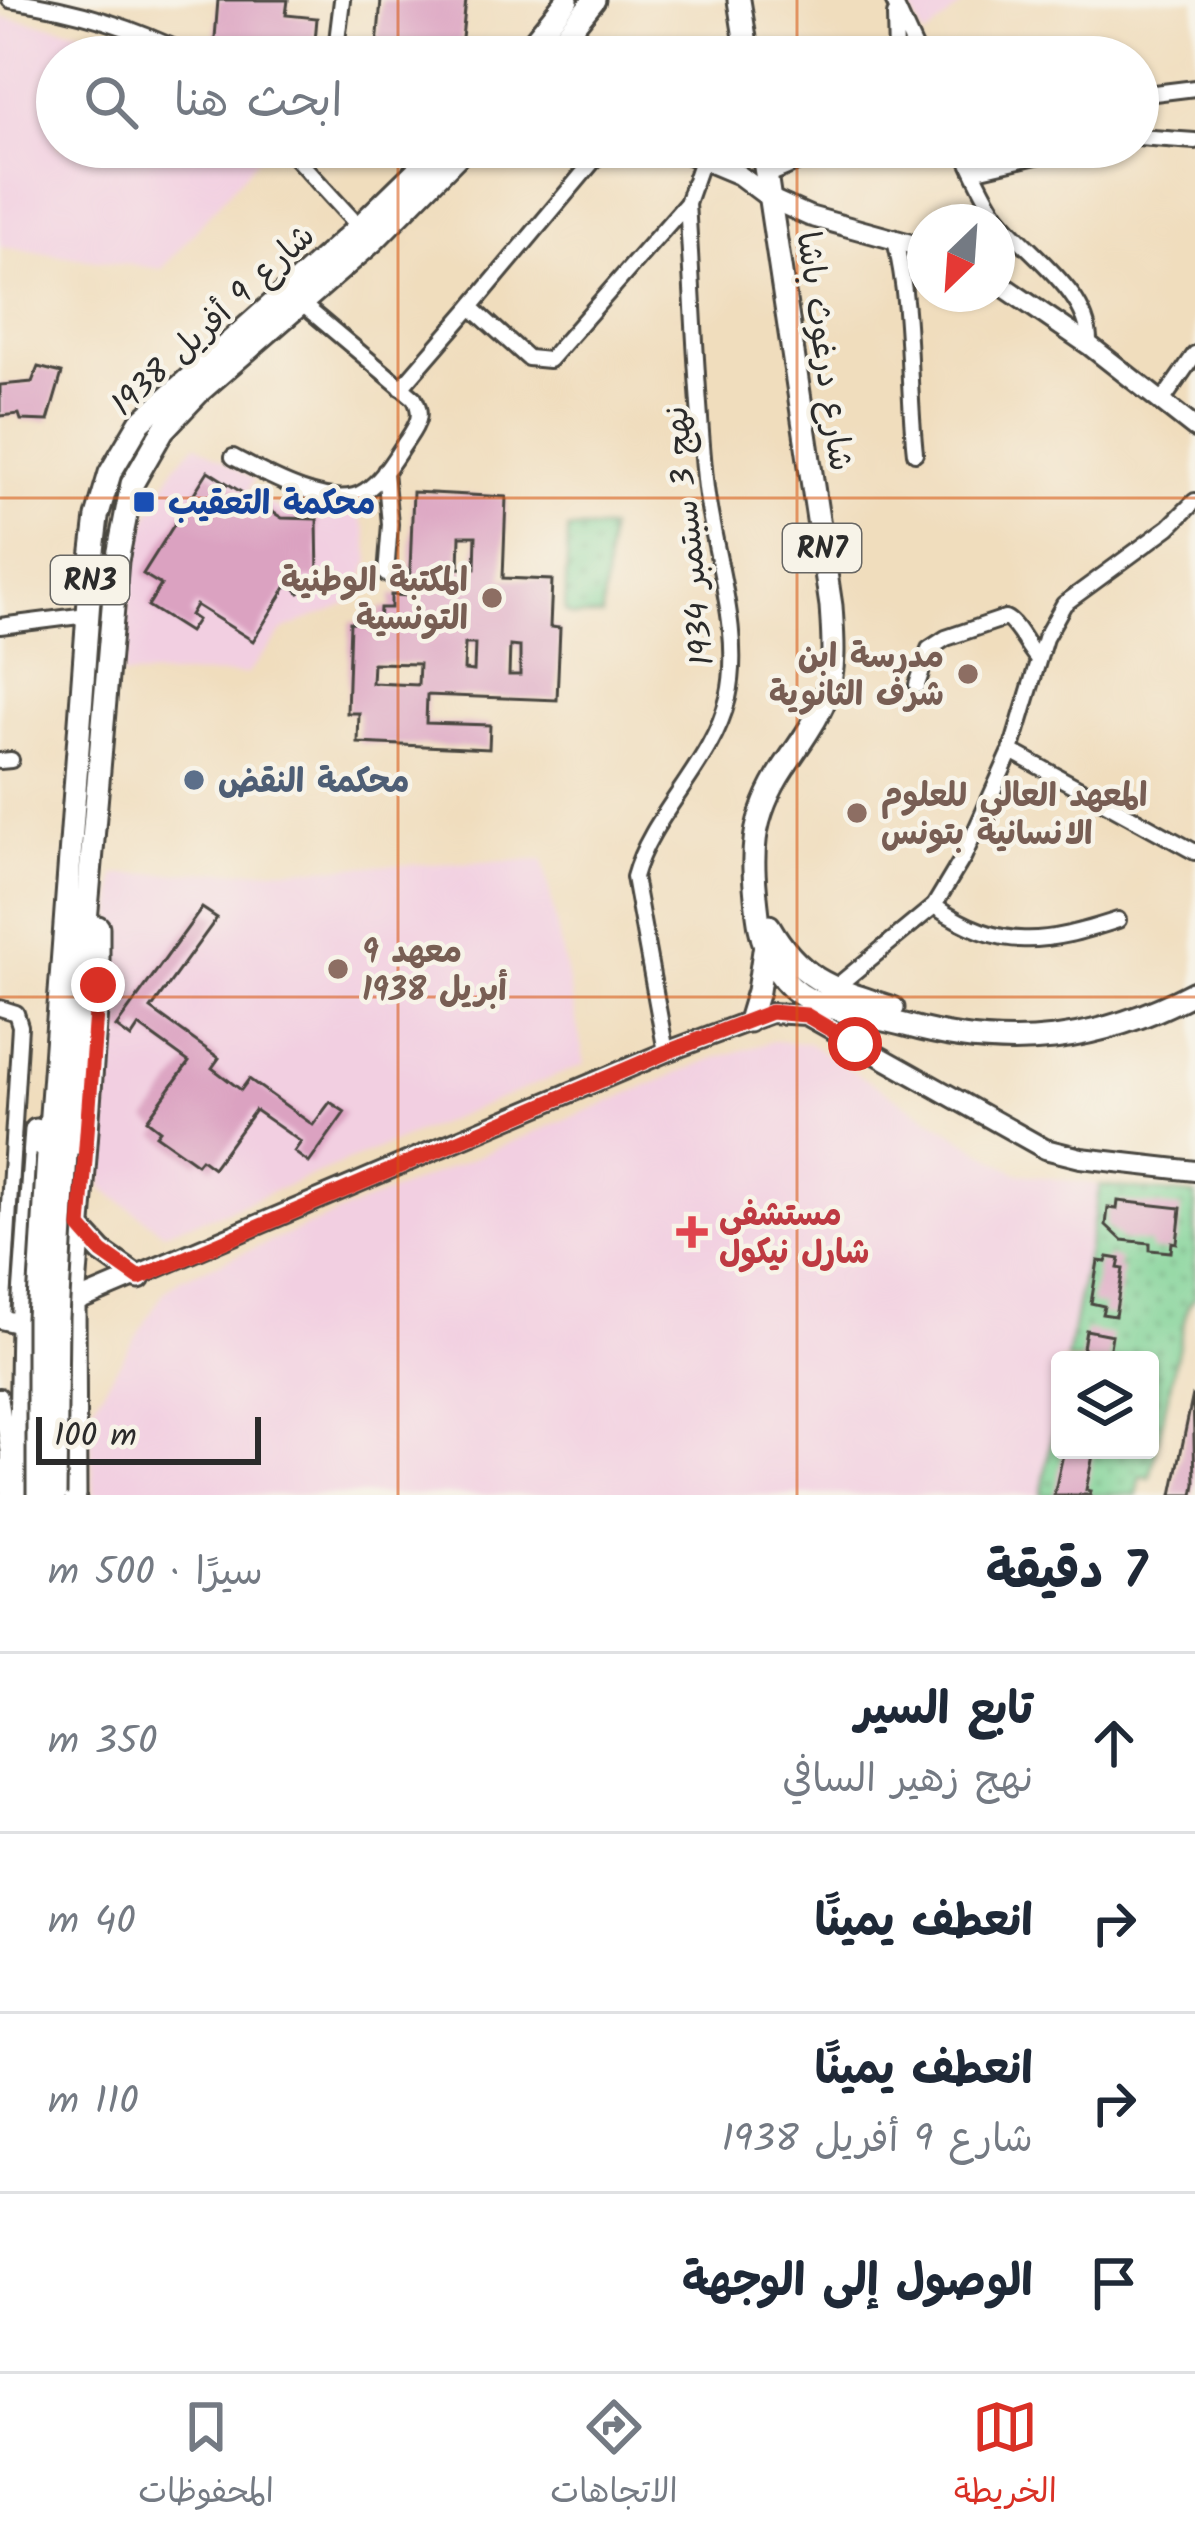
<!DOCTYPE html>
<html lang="ar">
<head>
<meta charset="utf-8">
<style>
	body { margin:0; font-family:Kalam,"Playpen Sans Arabic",sans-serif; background:#f6f6f7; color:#1f2937; direction:rtl }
	.controls { position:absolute; right:36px; bottom:36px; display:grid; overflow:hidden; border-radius:12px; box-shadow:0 3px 9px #0004 }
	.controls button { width:108px; height:108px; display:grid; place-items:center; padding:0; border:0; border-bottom:3px solid #e0e1e3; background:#fff; color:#1f2937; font:60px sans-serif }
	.compass { position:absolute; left:907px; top:204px; width:108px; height:108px; border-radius:50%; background:#fff; box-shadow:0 3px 9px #0004; rotate:205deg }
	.scale { position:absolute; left:36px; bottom:30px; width:225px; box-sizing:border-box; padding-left:12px; border:6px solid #2b2b2b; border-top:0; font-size:33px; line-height:42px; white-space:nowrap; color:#2b2b2b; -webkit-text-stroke:9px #f7f3e8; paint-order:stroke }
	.stop { position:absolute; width:36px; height:36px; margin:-27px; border:9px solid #d93025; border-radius:50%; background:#fff }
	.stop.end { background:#d93025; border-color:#fff; box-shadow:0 3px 12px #0008 }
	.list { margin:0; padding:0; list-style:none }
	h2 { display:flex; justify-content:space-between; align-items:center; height:156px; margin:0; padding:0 48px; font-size:51px }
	h2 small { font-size:39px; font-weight:400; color:#747a83 }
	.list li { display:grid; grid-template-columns:78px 1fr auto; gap:36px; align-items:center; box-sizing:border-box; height:180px; padding:0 48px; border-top:3px solid #e0e1e3 }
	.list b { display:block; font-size:45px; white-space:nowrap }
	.list p { margin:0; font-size:39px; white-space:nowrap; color:#747a83 }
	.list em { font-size:39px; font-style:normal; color:#747a83 }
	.icon { flex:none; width:66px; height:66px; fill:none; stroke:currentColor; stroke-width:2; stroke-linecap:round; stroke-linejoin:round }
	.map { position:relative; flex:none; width:1195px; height:1495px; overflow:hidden; direction:ltr }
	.search { position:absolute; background:#fff; box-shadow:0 3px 9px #0004; left:36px; right:36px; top:36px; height:132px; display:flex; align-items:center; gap:30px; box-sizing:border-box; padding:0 42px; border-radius:66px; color:#747a83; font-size:45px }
	.sheet { height:876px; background:#fff }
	nav { display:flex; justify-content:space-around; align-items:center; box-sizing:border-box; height:168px; border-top:3px solid #e0e1e3; background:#fff; font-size:33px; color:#747a83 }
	nav a { display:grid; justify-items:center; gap:6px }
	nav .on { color:#d93025 }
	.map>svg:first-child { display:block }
</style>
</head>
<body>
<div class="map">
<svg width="1195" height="1495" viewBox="0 0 1195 1495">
	<defs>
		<pattern id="grass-dots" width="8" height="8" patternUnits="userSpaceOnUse" patternTransform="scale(3)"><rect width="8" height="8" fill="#7cd194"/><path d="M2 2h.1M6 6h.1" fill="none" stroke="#66aa79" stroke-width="1.8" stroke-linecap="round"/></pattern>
	</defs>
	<rect width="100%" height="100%" fill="#f7f3e8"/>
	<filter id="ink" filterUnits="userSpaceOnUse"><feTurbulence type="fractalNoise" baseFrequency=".00833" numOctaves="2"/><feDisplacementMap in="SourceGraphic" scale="24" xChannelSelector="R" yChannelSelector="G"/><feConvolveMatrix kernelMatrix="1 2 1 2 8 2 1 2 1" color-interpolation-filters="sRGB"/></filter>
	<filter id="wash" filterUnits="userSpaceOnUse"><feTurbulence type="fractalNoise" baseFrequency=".004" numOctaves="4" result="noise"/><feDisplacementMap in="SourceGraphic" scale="48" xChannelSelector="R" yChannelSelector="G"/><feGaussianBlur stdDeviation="2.7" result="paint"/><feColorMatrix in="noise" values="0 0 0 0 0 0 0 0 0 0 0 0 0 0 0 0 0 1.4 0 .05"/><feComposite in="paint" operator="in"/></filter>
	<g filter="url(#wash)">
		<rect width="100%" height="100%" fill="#f0ddbd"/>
		<path fill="#f2cfe1" d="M907 0H968L924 38Z
			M0 17 79 30 117 57H57V147L266 149 162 269 0 247Z
			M196 444 254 480 248 491 281 510 341 513 353 506 366 529 370 561 354 601 285 629 247 674 122 676 130 568 149 514 175 466Z
			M543 860 585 1064 215 1215 163 1232 102 1188 115 875Z
			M773 1041 808 1043 1017 1173 1100 1185 1067 1360H1060V1394L1041 1495H94L89 1412 164 1292 180 1279 712 1059Z"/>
		<path fill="url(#grass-dots)" stroke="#547e60" stroke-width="3" d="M568 529H609L602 616H572L565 612Z
			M1100 1185 1195 1195V1297L1187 1308 1150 1478 1141 1476 1137 1495H1041L1060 1394V1450H1150V1360H1067Z"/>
		<g id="blocks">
			<path fill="#dba2c1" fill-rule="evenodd" d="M218 0H288L286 15 317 18 314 53 327 54V57H229L230 52 214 51Z
				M381 0H466L460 57H376Z
				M38 367 62 373 48 421 21 420 19 414 0 416V385L32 382Z
				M208 471 282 518 317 519 318 579H300L306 588 299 593 290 581 253 641 196 605 190 615 197 620 189 632 148 606 161 585 143 574Z
				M413 492 506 497 503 578 552 580 550 627 560 628 557 700 427 695 426 723 490 725 489 749 358 743 359 713H347L350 622 379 624 380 608H391V595L409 596ZM460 536H476L475 569 459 568ZM465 644H475L474 671 464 670ZM510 646 520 647V675H509ZM373 663 419 664 418 685 372 683Z
				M202 908 217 918 151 1009 219 1058 212 1068 241 1090 249 1079 313 1125 330 1102 345 1112 309 1163 294 1152 301 1142 255 1110 213 1168 201 1159 197 1164 156 1135 160 1130 147 1120 189 1062 139 1026 131 1038 116 1027Z
				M1118 1201 1181 1208 1177 1243 1172 1242 1171 1252 1150 1250V1243L1122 1240 1106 1225 1108 1208 1117 1209Z
				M1108 1257 1120 1259 1118 1268 1123 1269 1115 1316 1102 1314 1104 1306 1091 1303 1098 1261 1106 1262Z
				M1086 1330 1112 1335 1108 1360H1081Z
				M1193 1394 1195 1484 1193 1495H1172Z
				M1064 1450H1094L1086 1490 1091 1491 1090 1495H1054Z"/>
		</g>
	</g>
	<g filter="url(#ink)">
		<use href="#blocks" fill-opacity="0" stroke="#494641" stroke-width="3"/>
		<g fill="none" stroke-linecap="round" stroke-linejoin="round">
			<defs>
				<path id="street" d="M10 0C79 10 132 27 194 57
					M893 0 919 57
					M895 15 896 57
					M337 41 342 0
					M1138 95 1195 88
					M1138 137 1195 141
					M286 147 364 232
					M962 147C972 169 983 195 997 215 1026 253 1092 293 1089 345
					M973 171 1074 147
					M766 176 834 147
					M895 240C912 310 907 382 915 453
					M471 307 605 147
					M401 388 471 307 528 358 549 360 687 203 702 160
					M1163 400 1195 354
					M233 457C263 473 334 513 365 491 383 480 395 457 407 440 417 425 424 415 414 398L295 298
					M385 471 390 524 386 574
					M0 626 87 615
					M917 685 929 649 946 638 1005 618C1017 623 1027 648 1038 659
					M1011 751 1195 852
					M0 761 11 760
					M934 906C1002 952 1044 944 1118 920
					M831 991 934 906 964 856 1011 751 1045 638 1064 604 1169 527 1195 501
					M0 1008 16 1013 20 1026 2 1319
					M666 1052 634 877C651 814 712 765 728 698 744 630 711 547 705 479 696 387 693 295 687 203
					M0 1396 9 1454 8 1495"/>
				<path id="secondary" d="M672 147 739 175 771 199 809 216 925 248
					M997 282 1089 345 1195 428
					M66 1306 666 1052 771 1013 806 1015 1045 1149 1081 1158 1195 1171
					M0 1319 22 1324 35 1319"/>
				<path id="primary" d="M739 0 748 57
					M521 57 567 0
					M548 57 594 0
					M762 147 831 606C833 637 836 667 826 697 816 722 799 745 784 767 749 820 751 856 758 915 761 944 775 977 800 994 823 1010 876 1017 905 1025 1009 1054 1100 1042 1195 992
					M769 926C801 982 834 989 893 1008
					M749 1021 758 991 765 944
					M66 1153 117 561 132 484 163 430 201 390 373 241 466 147
					M48 1155 92 559 97 517 110 473 140 422 359 227 441 147
					M79 1227 102 1252 139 1278
					M19 1495 22 1324 36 1130
					M75 1495 74 1303 98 985V927"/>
			</defs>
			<use href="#street" stroke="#494641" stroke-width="20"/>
			<use href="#secondary" stroke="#494641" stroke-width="24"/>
			<use href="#primary" stroke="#494641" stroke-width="27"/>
			<use href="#street" stroke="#fff" stroke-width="14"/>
			<use href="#secondary" stroke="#fff" stroke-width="18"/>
			<use href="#primary" stroke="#fff" stroke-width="21"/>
			<defs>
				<path id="primary-bridge" d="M38 1495V1318L48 1155
					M55 1495 57 1318 66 1153"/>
			</defs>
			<use href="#primary-bridge" stroke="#494641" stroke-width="27" stroke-linecap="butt"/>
			<use href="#primary-bridge" stroke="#fff" stroke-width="21"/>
		</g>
	</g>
	<g fill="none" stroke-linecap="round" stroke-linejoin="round" filter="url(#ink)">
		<path stroke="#d93025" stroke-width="15" d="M98 985 80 1227 102 1252 139 1278 667 1052 771 1012 806 1015 855 1044"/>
	</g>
	<path fill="none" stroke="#d5540f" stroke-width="3" stroke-opacity="0.55" d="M398 0V57M797 0V57M398 147V1495M797 147V1495M0 498H1195M0 997H1195"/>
	<rect fill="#1a4fb4" stroke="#f7f3e8" stroke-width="4.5" x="132" y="490" width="24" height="24" rx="6"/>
	<g fill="#8d6e63" stroke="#f7f3e8" stroke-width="4.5">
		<circle cx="492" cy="598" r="12"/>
		<circle cx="968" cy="674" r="12"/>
		<circle cx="857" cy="813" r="12"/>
		<circle cx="338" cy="969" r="12"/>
	</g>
	<circle fill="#5c6f8a" stroke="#f7f3e8" stroke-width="4.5" cx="194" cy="780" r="12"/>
	<path fill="#e0444e" stroke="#f7f3e8" stroke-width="4.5" d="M686 1214h12v12h12v12h-12v12h-12v-12h-12v-12h12z"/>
	<g text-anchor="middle" stroke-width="9" stroke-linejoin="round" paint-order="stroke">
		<g fill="#f7f3e8" stroke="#686764" stroke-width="3">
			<rect x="783" y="524" width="78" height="48" rx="9"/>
			<rect x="51" y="556" width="78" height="48" rx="9"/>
		</g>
		<g font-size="30" font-weight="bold" fill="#2b2b2b">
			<text x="822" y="558">RN7</text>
			<text x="90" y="590">RN3</text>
		</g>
		<g font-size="33" fill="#2b2b2b" stroke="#f7f3e8">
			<text transform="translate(212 319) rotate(-43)" y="12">شارع 9 أفريل 1938</text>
			<text transform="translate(826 351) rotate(82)" y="12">شارع درغوث باشا</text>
			<text transform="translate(688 536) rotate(-96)" y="12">نهج 3 سبتمبر 1934</text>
		</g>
		<g font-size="33" font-weight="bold" fill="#164399" stroke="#f7f3e8" text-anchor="start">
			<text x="168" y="514">محكمة التعقيب</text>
		</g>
		<g font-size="33" font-weight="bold" fill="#785e54" stroke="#f7f3e8" text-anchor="end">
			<text x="468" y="591">المكتبة الوطنية<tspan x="468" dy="38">التونسية</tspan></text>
			<text x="944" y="667">مدرسة ابن<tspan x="944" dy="38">شرف الثانوية</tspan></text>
			<text x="881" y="806" text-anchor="start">المعهد العالي للعلوم<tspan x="881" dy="38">الانسانية بتونس</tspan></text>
			<text x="362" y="962" text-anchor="start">معهد 9<tspan x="362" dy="38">أبريل 1938</tspan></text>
		</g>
		<g font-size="33" font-weight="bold" fill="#4e5e75" stroke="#f7f3e8" text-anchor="start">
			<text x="218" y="792">محكمة النقض</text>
		</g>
		<g font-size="33" font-weight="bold" fill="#be3a42" stroke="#f7f3e8" text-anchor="start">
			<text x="719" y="1225">مستشفى<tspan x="719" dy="38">شارل نيكول</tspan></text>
		</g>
	</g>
</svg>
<div class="controls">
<button><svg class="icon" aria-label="layers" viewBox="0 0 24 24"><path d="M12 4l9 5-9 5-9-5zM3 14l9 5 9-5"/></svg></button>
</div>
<svg class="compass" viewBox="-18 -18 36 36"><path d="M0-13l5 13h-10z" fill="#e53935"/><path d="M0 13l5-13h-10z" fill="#747a83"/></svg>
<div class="scale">100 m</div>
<div class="stop" style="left:855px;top:1044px"></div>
<div class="stop end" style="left:98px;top:985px"></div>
<div class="search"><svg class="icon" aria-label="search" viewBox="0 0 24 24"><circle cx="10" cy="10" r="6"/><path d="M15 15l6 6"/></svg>ابحث هنا</div>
</div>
<section class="sheet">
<h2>7 دقيقة<small>سيرًا · 500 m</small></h2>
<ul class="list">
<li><svg class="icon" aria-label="ahead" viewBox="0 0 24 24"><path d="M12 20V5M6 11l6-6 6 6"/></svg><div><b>تابع السير</b><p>نهج زهير السافي</p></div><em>350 m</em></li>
<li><svg class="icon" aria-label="right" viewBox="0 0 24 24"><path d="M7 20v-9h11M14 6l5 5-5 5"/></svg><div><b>انعطف يمينًا</b></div><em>40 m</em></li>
<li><svg class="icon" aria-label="right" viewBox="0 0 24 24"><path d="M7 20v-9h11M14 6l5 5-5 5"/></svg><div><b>انعطف يمينًا</b><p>شارع 9 أفريل 1938</p></div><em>110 m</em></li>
<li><svg class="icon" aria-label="arrive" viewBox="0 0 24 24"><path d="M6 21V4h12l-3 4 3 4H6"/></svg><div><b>الوصول إلى الوجهة</b></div></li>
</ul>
</section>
<nav>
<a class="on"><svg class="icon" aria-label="map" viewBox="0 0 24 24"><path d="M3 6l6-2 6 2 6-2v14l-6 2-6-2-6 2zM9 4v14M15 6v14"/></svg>الخريطة</a>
<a><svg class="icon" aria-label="directions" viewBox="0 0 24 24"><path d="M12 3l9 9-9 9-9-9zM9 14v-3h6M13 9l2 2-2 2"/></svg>الاتجاهات</a>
<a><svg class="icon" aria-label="saved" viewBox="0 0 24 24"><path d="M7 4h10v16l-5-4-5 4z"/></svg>المحفوظات</a>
</nav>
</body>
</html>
